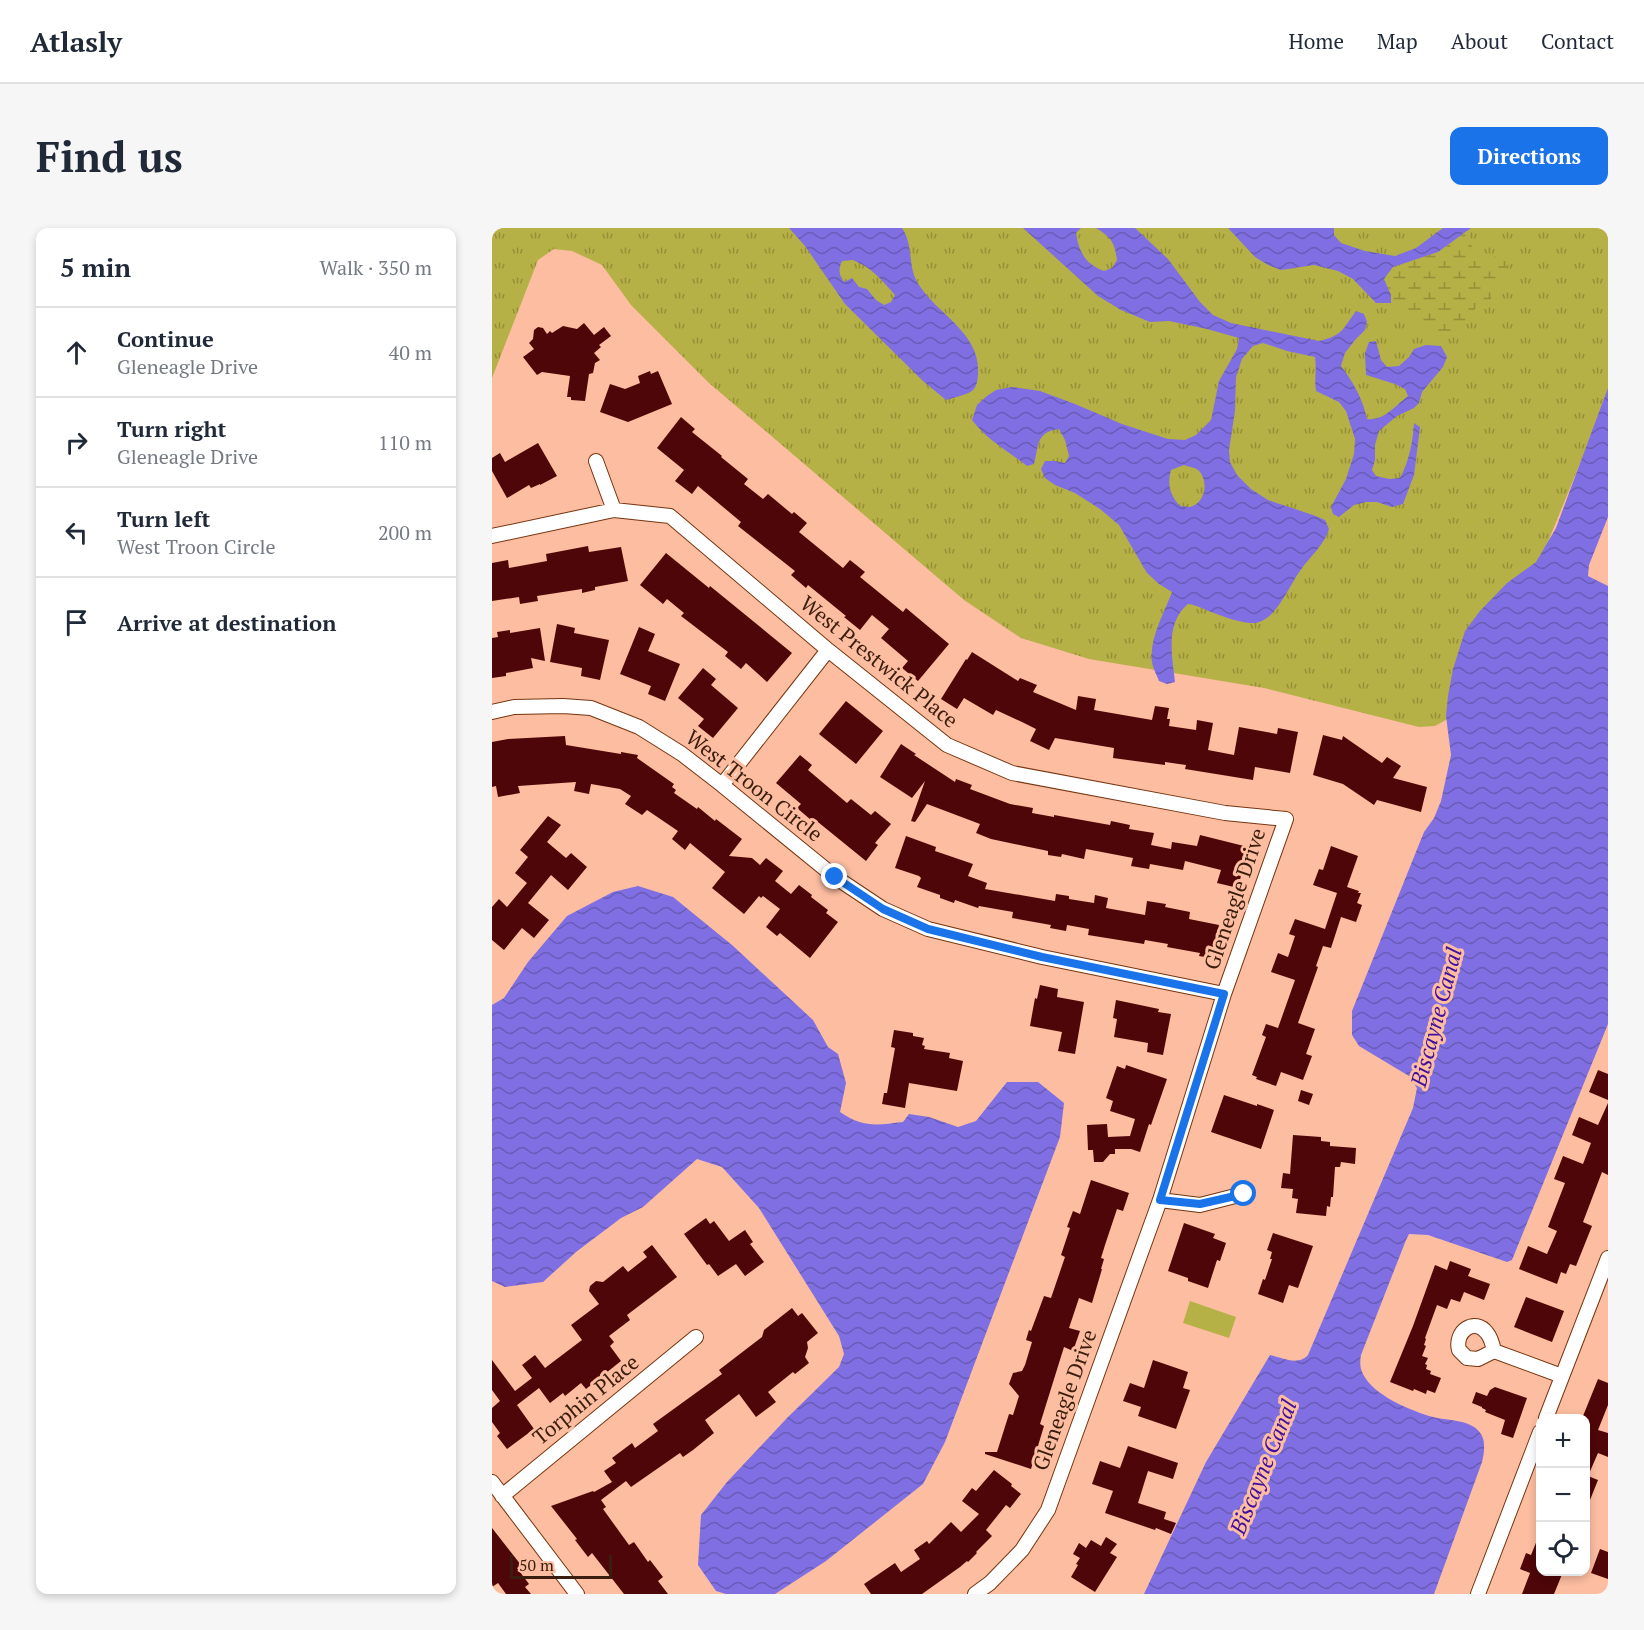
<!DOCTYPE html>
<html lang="en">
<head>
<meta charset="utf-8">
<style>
	body { margin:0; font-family:"PT Serif",serif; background:#f6f6f7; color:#1f2937 }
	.controls { position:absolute; right:18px; bottom:18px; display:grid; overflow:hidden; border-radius:12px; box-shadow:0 3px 9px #0003 }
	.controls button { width:54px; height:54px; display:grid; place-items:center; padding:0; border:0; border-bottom:2px solid #e0e1e3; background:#fff; color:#1f2937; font:30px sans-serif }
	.scale { position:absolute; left:18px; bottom:15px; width:102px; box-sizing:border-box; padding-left:6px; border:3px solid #3a1d0e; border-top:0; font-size:16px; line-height:21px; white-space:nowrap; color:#3a1d0e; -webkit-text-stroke:4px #fcbda0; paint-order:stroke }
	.stop { position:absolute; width:18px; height:18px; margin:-14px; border:4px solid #1a73e8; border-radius:50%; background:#fff }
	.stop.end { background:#1a73e8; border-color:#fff; box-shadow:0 2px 6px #0008 }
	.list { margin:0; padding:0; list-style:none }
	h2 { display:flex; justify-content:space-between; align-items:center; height:78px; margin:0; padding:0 24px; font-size:26px }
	h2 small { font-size:20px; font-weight:400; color:#747a83 }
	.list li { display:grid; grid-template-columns:39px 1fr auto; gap:18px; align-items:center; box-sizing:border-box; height:90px; padding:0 24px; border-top:2px solid #e0e1e3 }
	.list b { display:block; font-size:22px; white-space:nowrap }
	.list p { margin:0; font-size:20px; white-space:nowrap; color:#747a83 }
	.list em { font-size:20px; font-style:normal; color:#747a83 }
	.icon { flex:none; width:33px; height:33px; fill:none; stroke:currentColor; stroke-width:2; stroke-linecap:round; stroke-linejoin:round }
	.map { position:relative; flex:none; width:1116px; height:1366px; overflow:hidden; border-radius:12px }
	header { display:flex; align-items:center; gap:36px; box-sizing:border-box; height:84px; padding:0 30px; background:#fff; border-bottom:2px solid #e0e1e3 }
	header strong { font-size:28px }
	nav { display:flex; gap:33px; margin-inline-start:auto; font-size:21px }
	.intro { display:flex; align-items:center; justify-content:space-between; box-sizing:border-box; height:144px; padding:0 36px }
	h1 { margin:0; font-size:42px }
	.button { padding:15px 27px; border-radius:12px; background:#1a73e8; color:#fff; font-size:21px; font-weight:700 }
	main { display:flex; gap:36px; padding:0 36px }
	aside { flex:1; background:#fff; border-radius:12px; box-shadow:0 3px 9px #0003 }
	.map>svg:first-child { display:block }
</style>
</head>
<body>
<header>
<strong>Atlasly</strong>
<nav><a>Home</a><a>Map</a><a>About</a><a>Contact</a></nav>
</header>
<div class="intro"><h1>Find us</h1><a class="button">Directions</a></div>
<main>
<aside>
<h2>5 min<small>Walk · 350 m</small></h2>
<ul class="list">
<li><svg class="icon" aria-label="ahead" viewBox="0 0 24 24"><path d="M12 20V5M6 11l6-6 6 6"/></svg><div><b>Continue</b><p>Gleneagle Drive</p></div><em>40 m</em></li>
<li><svg class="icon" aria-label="right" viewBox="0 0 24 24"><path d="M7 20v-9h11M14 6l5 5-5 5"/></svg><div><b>Turn right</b><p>Gleneagle Drive</p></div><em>110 m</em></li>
<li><svg class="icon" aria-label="left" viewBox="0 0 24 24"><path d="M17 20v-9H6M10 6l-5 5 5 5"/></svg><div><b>Turn left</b><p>West Troon Circle</p></div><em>200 m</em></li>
<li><svg class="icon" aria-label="arrive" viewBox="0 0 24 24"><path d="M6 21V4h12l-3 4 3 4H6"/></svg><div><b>Arrive at destination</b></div></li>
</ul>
</aside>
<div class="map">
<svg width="1116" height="1366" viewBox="0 0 1116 1366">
	<defs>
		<pattern id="grass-tufts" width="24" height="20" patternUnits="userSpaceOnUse" patternTransform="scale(1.5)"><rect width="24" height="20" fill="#b6b146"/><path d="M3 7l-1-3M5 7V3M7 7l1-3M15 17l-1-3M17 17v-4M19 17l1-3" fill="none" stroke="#958f39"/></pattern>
		<pattern id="wetland-marsh" width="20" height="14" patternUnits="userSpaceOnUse" patternTransform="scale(1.5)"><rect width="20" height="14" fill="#b6b146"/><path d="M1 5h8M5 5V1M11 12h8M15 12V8" fill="none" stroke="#958f39"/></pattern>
		<pattern id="water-waves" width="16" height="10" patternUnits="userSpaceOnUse" patternTransform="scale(1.5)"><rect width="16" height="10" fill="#7f6fe3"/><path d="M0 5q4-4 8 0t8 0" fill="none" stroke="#695bb6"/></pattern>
	</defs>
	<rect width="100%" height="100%" fill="#fcbda0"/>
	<path fill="url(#grass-tufts)" d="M0 0H1116V167L1040 353 968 484 943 498 927 499 772 460 597 431 529 410 472 372 217 155 139 77 110 37 80 23 62 21 46 32 0 150Z"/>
	<path fill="url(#wetland-marsh)" d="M977 2C979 20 980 28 999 31L1014 22 1020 25 1017 35 1003 59 999 71 984 80 974 90 970 100 964 108C939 108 935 94 917 83 911 79 905 77 899 75V67L892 51 901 40 946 24Z"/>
	<path fill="#b6b146" d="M698 1073 744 1089 737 1110 691 1095Z"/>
	<path fill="url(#water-waves)" fill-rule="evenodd" d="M297 0H410C422 17 415 40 427 57 446 87 489 105 486 146 485 162 481 164 468 168 463 169 459 171 454 172L431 153 353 76 313 18ZM361 32C380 40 389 51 403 67L399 74 392 77 384 72 375 61 367 59 360 50 352 54C347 47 346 42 350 33Z
		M531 0H589L584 5C587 24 593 36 612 43L620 40 625 32C623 15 619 9 604 0H643L676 31 708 74 721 87 739 95 827 113C851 107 850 102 864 83L872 86 875 94 873 102 863 112 853 125 849 138C861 154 871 171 875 191 892 193 903 178 916 168L913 161 903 156 874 147 873 125 877 114 884 113 889 132 895 139 907 138 917 129 922 121 934 117 949 118 955 129 951 139 930 164 927 175 922 180 905 188 887 203 883 217V232L880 242 884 248 897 251 908 250C917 233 921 214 922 195L928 199 922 247 911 276 900 279 885 274H874L862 277 847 289 841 286 839 279 854 251 862 226 863 211 854 183 847 174 824 163C822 151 825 141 823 129L795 123 771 115 761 118 750 131 744 149 743 183 737 222 738 234 745 247 759 261 776 272 821 287 833 292 837 301C832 318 817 329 808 343 796 359 783 397 758 395 747 394 732 389 722 385 712 382 706 377 696 376 673 395 680 428 683 454L675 456 667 453C665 447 661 441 660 434 657 410 672 386 680 364L667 356 655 345 627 297 608 281 583 265 563 257 553 250 549 241 553 233H563L573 235 577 228 573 212 567 201C544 204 547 217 542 236L535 238C516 223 495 212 480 192L485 177 495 168 504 162 520 159 548 163 583 176 630 196 676 211 693 212 704 207 719 192 727 153 745 121 747 110 715 101 677 93 658 94 629 82 606 68ZM692 237C697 239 702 239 706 242 717 252 714 275 698 279 698 279 689 278 688 278 678 267 675 257 679 242Z
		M736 0H842V7L849 15 873 23 903 28 924 20 951 0H979L946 24 901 39 892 51 899 67V75H884L861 51 846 43 822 37 789 42 776 37 763 29Z
		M1116 160V289L1097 337 1096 348 1116 358V796L1020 1032 1015 1034 936 1007 917 1006 914 1012 869 1127C868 1132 868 1137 869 1141 876 1165 915 1181 937 1188 952 1193 979 1190 989 1206 994 1214 992 1226 990 1234L942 1366H652L714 1234 778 1127C791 1130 806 1138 816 1127L921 880 925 860 917 848 867 818 860 807V783L932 604 942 590 949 573 959 527 954 488 956 468 961 441 973 403 988 383 1015 355 1044 334 1064 300Z
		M146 658 181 669 240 717 321 792 336 819 346 826 354 855 348 884C371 900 385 897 411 894L417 886 437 889 466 899 484 893 515 854H546L572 875 568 909 453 1214 431 1256 334 1333 283 1366H234L224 1363 206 1337 209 1287 235 1254 295 1190 347 1139 352 1126 347 1108 267 980 230 939 205 931 151 979 129 990 84 1024 51 1054 13 1059 0 1053V777L12 770 36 734 75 688 121 664Z"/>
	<path fill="#4f0608" d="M92 95 102 107 112 99 119 108 107 117 109 119 102 125 108 132 103 135 101 145 97 146 93 173 79 172V169H75L78 148 50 144 45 147 31 129 42 121 37 115 41 111 42 102 46 99 51 100 55 106 58 103 60 105 71 98 85 101Z
		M158 143 159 146 166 143 180 176 136 194 108 184 118 156 133 161 148 155 146 148Z
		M189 189 203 201 200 204 230 228 229 229 256 251 252 256 271 271 276 266 300 286 302 284 315 295 307 304 351 340 358 332 373 344 368 349 411 384 414 380 457 416 426 453 410 440 416 433 389 410 397 401 380 387 368 402 352 389 354 388 316 357 314 360 299 347 303 343 246 298 249 294 206 258 200 266 183 253 192 242 165 220Z
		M46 215 65 248 48 257V256L39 260 37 257 15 270 0 243V230L8 225 13 234Z
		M96 318 97 324 129 319 136 353 103 359V362L90 365V361L45 368 46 373 28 376 27 369 0 373V335L16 332 17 340 55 333 54 326Z
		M174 325 217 360 218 358 300 425 275 454 254 435 249 441 233 428 236 424 189 388 192 385 175 371 171 376 148 357Z
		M65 396 83 400 82 405 117 412 108 452 89 448 90 440 58 434Z
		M147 399 163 406 156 423 188 436 173 473 156 466 159 458 128 446Z
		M48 400 53 433 39 430 41 440 14 445V448L0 450V410L6 409 5 404 18 402V405Z
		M480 424 526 453 528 450 545 457 541 464 584 482 586 468 604 471 602 482 660 492 663 478 677 480 675 491H678L677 498 704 502 705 492 721 495 716 522 742 527 747 499 785 506 786 500 806 504 798 545 763 539 761 552 693 541 694 537 673 534V537L621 530 622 520 563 510 557 522 538 513 544 501 530 494 504 482 501 487 472 470 465 481 449 471 474 431 475 432Z
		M211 440 224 451 219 457 246 480 221 510 206 498 212 491 186 470Z
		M354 473 391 503 364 536 327 506Z
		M831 507 850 512 851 508 890 535 895 529 909 538 901 550 935 559 929 584 885 572 882 577 851 556 821 547Z
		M73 508 74 517 129 526V524L146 527 145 530 182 556 180 559 184 562 182 565 205 581 206 579 223 593 224 591 250 611 237 628 260 630 268 637 274 630 291 643 283 653 299 666 307 657 320 667 319 669 336 682 334 685 346 694 318 730 288 705 285 708 274 699 288 681 271 668 269 670 267 668 252 686 220 660 233 644 198 615 193 622 180 611 186 603 155 582 150 587 133 576 139 568 128 561 99 556 97 566 82 563 84 554 26 558 28 565 6 569 4 558 0 559V514L16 511Z
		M409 516 424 526 422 527 463 554 464 551 480 557 478 561 518 576 541 580 540 585 562 589V587L618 597 619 593 638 597 637 601 662 605 659 617 679 621 680 614 705 618 708 607 756 619 746 660 725 655 729 642 693 633 691 642 658 636 657 641 639 638 641 630 594 621 592 631 570 626 569 629 556 627V623L499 611 484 605 488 596 435 576 423 594 419 593 433 553 420 570 388 549Z
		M308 527 320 537 316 542 355 575 359 571 379 587 383 583 399 596 383 615 386 617 374 633 321 590 319 592 305 580 309 576 284 555Z
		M56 588 69 597 55 614 74 630 79 625 95 639 76 662 59 647 36 675 57 692 42 710 30 700 12 722 0 712V679L7 671 15 679 35 655 23 645 36 629 28 622Z
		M414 608 444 619 443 623 481 636 476 648 495 655 493 661 563 673 564 666 577 668V671L602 675 603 667 616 670 614 680 653 687 655 673 674 676 673 679 698 684 697 691 727 697 726 702H729L724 731 707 728 708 725 675 719 676 716 653 712 652 716 596 707 597 701 575 697 574 703 558 700 559 697 520 690 521 684 487 678 486 680 463 672 462 675 448 670V667L425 659 429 650 427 648 403 640Z
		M839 618 866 628 855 659 867 663 866 665H869L865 675 870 677 864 694 849 689 839 720 831 718 824 738 826 739 806 795 823 801 814 826 820 828 811 852 789 844 784 858 764 851 765 849 760 847 774 809 770 807 774 796 786 800 803 752 779 744 786 725 796 729 803 708 797 706 803 691 833 701 845 665 821 657 827 641 831 642Z
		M548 757 566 761 565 769 592 774 583 826 566 823 570 804 538 798 543 770 545 771Z
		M624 772 667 781 666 784 679 786 671 827 655 824 656 815 622 809 625 791 621 790Z
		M402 802 421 805V808L432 810 430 817 433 818 432 821 458 825 457 830 471 833 465 863 417 855 413 880 390 876 392 865H395L403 820 399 819Z
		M634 837 675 851 659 897 657 896 648 924 639 921H623V926H618L611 934H602L601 922H596L595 897 615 896 616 909 638 908 643 891 618 883 621 873 614 870 625 838 633 841Z
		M1106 842 1116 846V872L1097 864Z
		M809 862 821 866 817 877 806 873Z
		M732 867 765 878V876L782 882 769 921 719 904Z
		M1116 875V947L1110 944 1091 994 1100 998 1084 1038 1078 1036 1074 1046 1069 1044 1065 1056 1027 1041 1036 1018 1055 1026 1065 1003 1056 999 1073 955 1062 951 1071 928 1091 936 1099 915 1080 907 1087 889 1106 897Z
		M801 907 829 909V913L838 914V918L864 920 863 936 849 934 848 939H843L841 969H839L838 979 835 978 834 988 804 985 806 971 800 970 801 961 789 960 791 945 798 946Z
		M599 952 637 965 631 983 625 981 613 1017 609 1030 612 1031 609 1041H610L600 1075 587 1070 577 1100 588 1103 581 1123 572 1119 548 1196 552 1198 539 1241 493 1226V1224H505L517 1186 521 1187 527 1168 517 1156 521 1145 530 1143 533 1137 540 1114 534 1112 537 1102 539 1103 552 1068 559 1070 573 1029 569 1027 578 1000 575 999 581 983 588 986Z
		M214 990 218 996 222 993 237 1013 253 1002 261 1014 258 1016 272 1034 253 1048 244 1036 226 1048 217 1036 215 1037 192 1006Z
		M692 995 723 1006 721 1010 734 1015 728 1033 725 1032 716 1060 696 1053V1050L676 1043Z
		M781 1005 821 1018 806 1060 797 1057 791 1075 766 1066 771 1051 773 1052 780 1031H778L780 1024 775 1022Z
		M160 1017 185 1049 135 1087 138 1092 117 1108 122 1114 118 1118 129 1133 94 1161 89 1155 73 1168 71 1165 58 1175 47 1160 25 1177 42 1201 15 1221 5 1208 8 1205 0 1194V1180L8 1173 0 1162V1132L23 1163 40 1150 30 1137 43 1127 53 1140 90 1112 79 1097 107 1076 97 1063 98 1058 104 1053 111 1054 131 1038 136 1044 155 1029 151 1024Z
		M958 1033 979 1041 976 1048 998 1056 992 1072 972 1064 968 1074 959 1071 955 1081 945 1077 933 1110 934 1111 932 1117 934 1118 930 1128 936 1130 933 1136 935 1137 934 1141 939 1143 938 1146 949 1150 943 1165 935 1162 934 1166 922 1161 921 1163 898 1154 921 1098 943 1037 955 1042Z
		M1034 1069 1072 1083 1060 1114 1022 1099Z
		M300 1080 306 1088 310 1085 326 1105 315 1114 316 1120 313 1129 317 1135 303 1146 301 1144 276 1164 284 1174 264 1189 247 1166 213 1192 222 1205 201 1222 191 1229 188 1225 185 1227 139 1259 134 1253 109 1272 114 1279 111 1281 137 1317 142 1314 156 1334 158 1332 171 1349 166 1353 176 1366H132L100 1325 96 1329 83 1312 85 1311 59 1278 101 1263 102 1264 120 1254 112 1243 124 1235 120 1230 140 1215 143 1220 166 1203 161 1196 230 1146 227 1142 270 1109 272 1102Z
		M661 1132 696 1144 691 1160 698 1162 684 1201 646 1188 649 1179 631 1173 638 1155 652 1160Z
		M1106 1151 1116 1155V1177L1106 1202 1116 1205V1229L1106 1225 1096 1248 1106 1252 1094 1282V1189L1091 1188Z
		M1003 1159 1035 1170 1021 1210 1009 1206 1013 1192 993 1184 994 1182 990 1180V1179L980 1175 984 1164 995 1168 998 1162Z
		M636 1218 686 1235 681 1251 656 1243 646 1275 674 1284 672 1291 684 1295 679 1306 664 1300 663 1302 613 1285 621 1263 600 1256 608 1233 628 1240Z
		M502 1242 520 1256 519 1258 529 1266 518 1280 514 1277 494 1302 500 1308 484 1324 485 1325 476 1334 475 1333 468 1339 430 1366H379L372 1356 403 1335 409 1344 428 1331 422 1322 435 1313 437 1316 459 1294 469 1304 487 1286 470 1273 480 1260 484 1263Z
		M0 1300 29 1337 25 1340 37 1356 33 1359 39 1366H14L6 1355 0 1359Z
		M1048 1305V1344H1071L1062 1366H1030L1038 1345 1028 1341 1034 1325 1039 1327Z
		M614 1309 625 1316 618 1325 625 1329 603 1364 579 1349 586 1337 584 1336 588 1330 581 1326 587 1315 594 1320 599 1312 609 1318Z
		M1108 1321 1116 1324V1351L1099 1345Z"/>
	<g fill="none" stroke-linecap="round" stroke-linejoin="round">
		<defs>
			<path id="minor" d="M104 233 122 282
				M0 308 122 282 178 288 336 422 455 517 520 545 733 585 794 591 732 766 668 972 556 1282 530 1322 498 1355 483 1366
				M0 484 22 479 71 478 99 480 147 499 190 526 230 557 343 649 391 681 436 701 550 729 732 766
				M230 557 336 422
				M668 972 708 977 751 966
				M1002 1123C1001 1118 999 1110 995 1105 983 1089 962 1103 967 1122L975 1130 986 1131 1002 1123 1070 1148
				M1054 1190 1116 1030
				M0 1254 85 1366
				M10 1268 204 1109
				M986 1366 1048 1204"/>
		</defs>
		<use href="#minor" stroke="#76350f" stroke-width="16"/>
		<use href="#minor" stroke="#fff" stroke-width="14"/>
	</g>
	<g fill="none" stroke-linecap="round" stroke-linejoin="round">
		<path stroke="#1a73e8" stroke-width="8" d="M343 649 391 681 436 701 550 729 732 766 668 972 708 976 752 966"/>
	</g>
	<g text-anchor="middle" stroke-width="6" stroke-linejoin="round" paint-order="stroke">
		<g font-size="21" fill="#3a1d0e" stroke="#fcbda0">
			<text transform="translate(387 434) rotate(39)" y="7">West Prestwick Place</text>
			<text transform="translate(262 558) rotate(38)" y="7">West Troon Circle</text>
			<text transform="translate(743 671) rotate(-71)" y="7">Gleneagle Drive</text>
			<text transform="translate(94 1172) rotate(-39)" y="7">Torphin Place</text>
			<text transform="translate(573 1172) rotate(-70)" y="7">Gleneagle Drive</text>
		</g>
		<g font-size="22" font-style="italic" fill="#400f9e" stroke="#fcbda0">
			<text transform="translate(944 789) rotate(-75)" y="8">Biscayne Canal</text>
			<text transform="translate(771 1239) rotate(-68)" y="8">Biscayne Canal</text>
		</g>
	</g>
</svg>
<div class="controls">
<button>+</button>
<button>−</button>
<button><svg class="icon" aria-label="locate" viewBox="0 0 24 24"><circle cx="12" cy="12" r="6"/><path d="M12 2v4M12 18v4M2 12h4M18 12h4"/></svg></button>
</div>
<div class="scale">50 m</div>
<div class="stop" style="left:752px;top:966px"></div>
<div class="stop end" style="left:343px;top:649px"></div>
</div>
</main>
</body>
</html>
